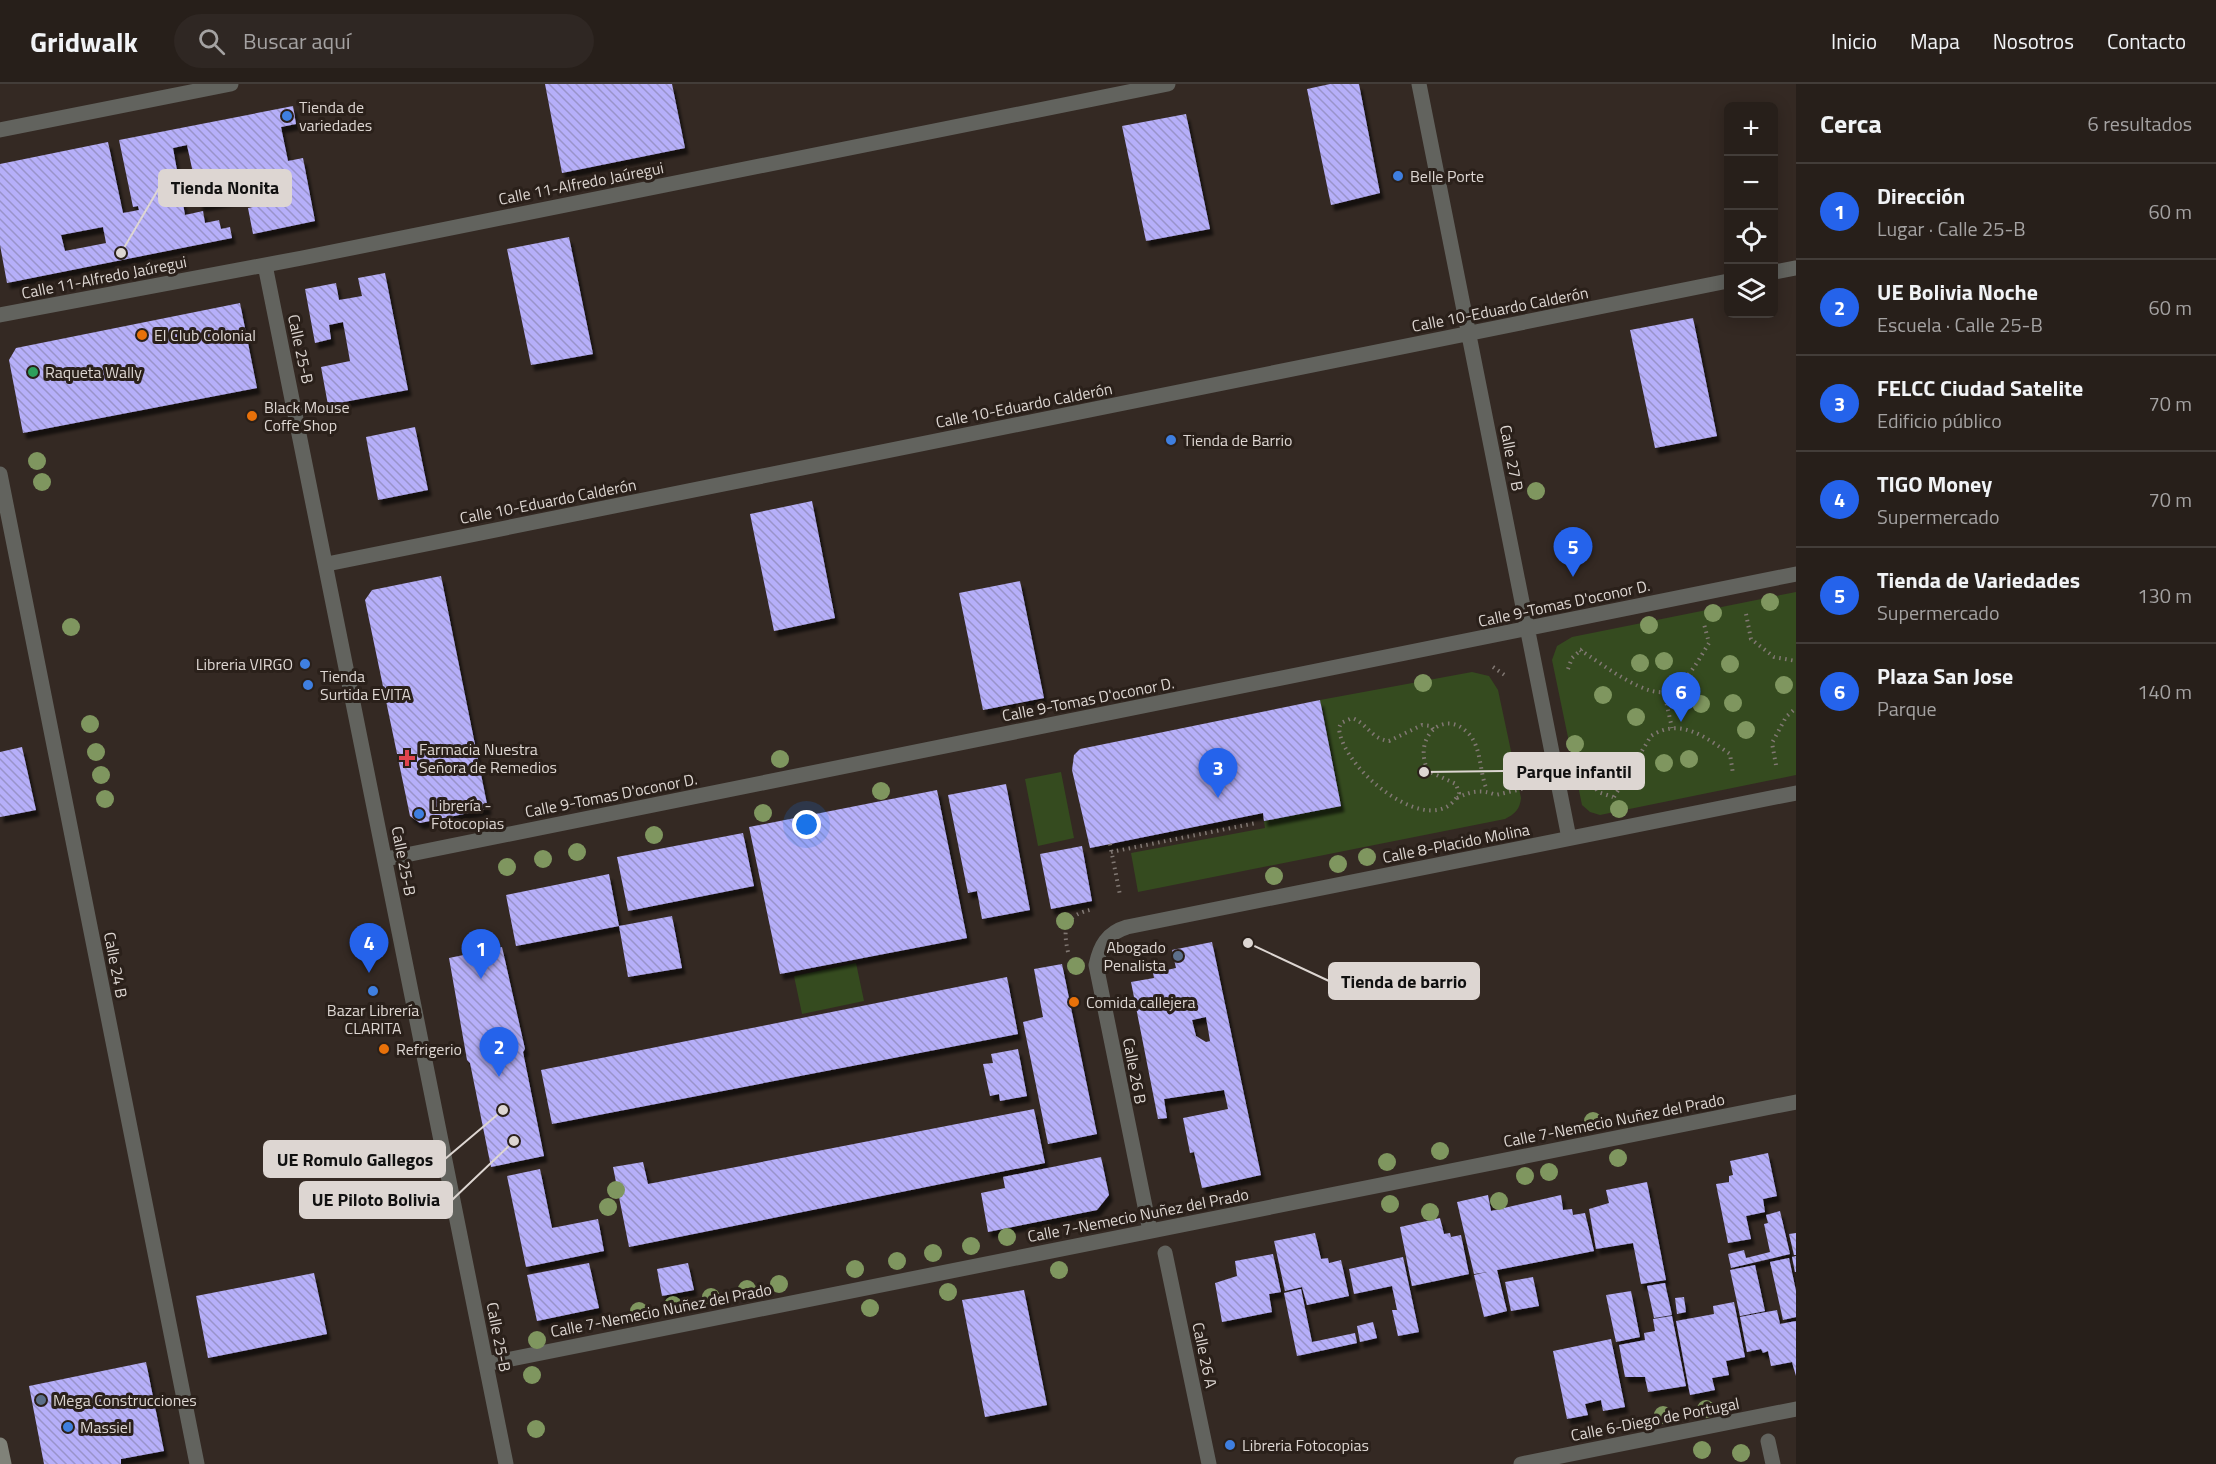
<!DOCTYPE html>
<html lang="es">
<head>
<meta charset="utf-8">
<style>
	body { margin:0; font-family:"Titillium Web",sans-serif; background:#2f2723; color:#f1f3f6 }
	.controls { position:absolute; right:18px; top:18px; display:grid; overflow:hidden; border-radius:9px; box-shadow:0 3px 15px #0003 }
	.controls button { width:54px; height:54px; display:grid; place-items:center; padding:0; border:0; border-bottom:2px solid #433d39; background:#271f1a; color:#f1f3f6; font:30px sans-serif }
	.you { position:absolute; left:807px; top:741px; width:21px; height:21px; margin:-15px; border:4px solid #fff; border-radius:50%; background:#1a73e8; box-shadow:0 0 0 9px #1a73e833 }
	.badge { display:grid; place-items:center; width:39px; height:39px; border-radius:50%; background:#2563eb; color:#fff; font-size:20px; font-weight:700 }
	.pin { position:absolute; translate:-50% -50px; filter:drop-shadow(0 2px 3px #0008) }
	.pin::after { content:''; position:absolute; top:32px; width:21px; height:18px; background:inherit; clip-path:polygon(0 0,100% 0,50% 100%) }
	.list { margin:0; padding:0; list-style:none }
	h2 { display:flex; justify-content:space-between; align-items:center; height:78px; margin:0; padding:0 24px; font-size:26px }
	h2 small { font-size:20px; font-weight:400; color:#a4a2a2 }
	.list li { display:grid; grid-template-columns:39px 1fr auto; gap:18px; align-items:center; box-sizing:border-box; height:96px; padding:0 24px; border-top:2px solid #433d39 }
	.list b { display:block; font-size:22px; white-space:nowrap }
	.list p { margin:0; font-size:20px; white-space:nowrap; color:#a4a2a2 }
	.list em { font-size:20px; font-style:normal; color:#a4a2a2 }
	.icon { flex:none; width:33px; height:33px; fill:none; stroke:currentColor; stroke-width:2; stroke-linecap:round; stroke-linejoin:round }
	.map { position:relative; flex:none; width:1796px; height:1380px; overflow:hidden }
	header { display:flex; align-items:center; gap:36px; box-sizing:border-box; height:84px; padding:0 30px; background:#271f1a; border-bottom:2px solid #433d39 }
	header strong { font-size:28px }
	nav { display:flex; gap:33px; margin-inline-start:auto; font-size:21px }
	.search { width:420px; height:54px; background:#2f2723; display:flex; align-items:center; gap:15px; box-sizing:border-box; padding:0 21px; border-radius:33px; color:#a4a2a2; font-size:22px }
	main { display:flex }
	aside { flex:1; background:#271f1a }
	.map>svg:first-child { display:block }
</style>
</head>
<body>
<header>
<strong>Gridwalk</strong>
<div class="search"><svg class="icon" aria-label="search" viewBox="0 0 24 24"><circle cx="10" cy="10" r="6"/><path d="M15 15l6 6"/></svg>Buscar aquí</div>
<nav><a>Inicio</a><a>Mapa</a><a>Nosotros</a><a>Contacto</a></nav>
</header>
<main>
<div class="map">
<svg width="1796" height="1380" viewBox="0 0 1796 1380">
	<defs>
		<pattern id="building-back-hatch" width="6" height="6" patternUnits="userSpaceOnUse" patternTransform="scale(1.5)"><rect width="6" height="6" fill="#b6aff9"/><path d="M-1 5l2 2M0 0l6 6M5-1l2 2" fill="none" stroke="#9993ca"/></pattern>
		<filter id="shadow"><feDropShadow dx="3.5" dy="6" stdDeviation="1.5" flood-color="#0009"/></filter>
	</defs>
	<rect width="100%" height="100%" fill="#342923"/>
	<path fill="#354b1f" d="M1796 508V691L1600 731 1590 728 1582 721 1552 576 1557 562 1572 553Z
		M1472 588 1489 592 1498 606 1521 714C1520 725 1515 730 1505 735L1138 808 1131 769 1265 744 1264 737 1340 722 1320 616Z
		M1061 688 1074 754 1038 762 1025 695Z
		M856 879 864 917 802 930 794 892Z"/>
	<path fill="url(#building-back-hatch)" fill-rule="evenodd" filter="url(#shadow)" d="M545 0H672L685 64 562 89Z
		M1330 0H1359L1380 109 1331 121 1307 5Z
		M293 22 296 40 281 43 288 77 303 74 315 137 253 150 248 124 279 118 278 110 288 109V105L200 122 187 61 173 64 185 131 203 127 205 139 219 136 221 145 230 143 232 154 7 199 0 161V80L108 58 123 129 139 126 138 122 133 123 119 56ZM103 143 106 159 65 167 61 151Z
		M1186 30 1210 145 1146 157 1122 42Z
		M569 153 593 270 531 281 507 165Z
		M385 189 408 306 328 321 321 283 350 277 343 238 329 241 331 255 315 259 305 205 336 199 339 216 362 212 358 194Z
		M240 219 257 304 23 349 9 276 16 264Z
		M1693 234 1717 352 1655 364 1630 246Z
		M415 343 428 406 378 416 366 353Z
		M812 417 835 534 774 547 750 430Z
		M441 492 488 725 420 739 410 732 365 516 372 506Z
		M1020 497 1044 614 983 626 959 509Z
		M1320 616 1341 722 1264 737 1263 729 1090 764 1072 686 1074 671 1080 665Z
		M22 663 36 726 0 733V668Z
		M1006 700 1030 826 982 835 977 807 968 809 948 711Z
		M937 706 967 854 780 890 749 743Z
		M743 749 754 802 628 827 617 773Z
		M1082 762 1092 817 1051 825 1040 770Z
		M609 790 619 842 516 862 506 811Z
		M672 832 682 884 628 893 619 842Z
		M1212 858 1261 1091 1202 1104 1194 1068 1190 1069 1183 1034 1228 1025 1224 1006 1164 1015 1167 1034 1158 1035 1131 898 1154 894 1153 889 1176 884 1172 866ZM1206 933 1210 957 1206 958 1196 952 1192 936Z
		M502 863 525 965 523 968 544 1072 491 1083 470 979 467 976 449 874Z
		M1062 880 1097 1050 1048 1060 1023 938 1043 933 1034 885Z
		M1007 893 1018 950 552 1040 541 986Z
		M1018 965 1027 1012 1000 1017 999 1010 990 1012 983 980 993 979 991 970Z
		M1034 1025 1045 1079 629 1163 613 1083 643 1078 648 1100Z
		M1768 1069 1777 1112 1763 1115 1765 1128 1746 1132 1751 1155 1728 1159 1716 1100 1729 1098V1092L1733 1091 1730 1077Z
		M1101 1073 1109 1111 1097 1126 988 1148 981 1109 1005 1104 1003 1093Z
		M540 1085 552 1144 598 1135 604 1167 526 1183 507 1092Z
		M1647 1098 1666 1196 1641 1200 1633 1159 1596 1165 1589 1125 1609 1119 1606 1106Z
		M1488 1111 1491 1127 1561 1111 1563 1126 1572 1125 1573 1131 1585 1129 1594 1167 1497 1186 1507 1227 1484 1233 1474 1191 1487 1188 1474 1190 1457 1118Z
		M1780 1127 1790 1170 1731 1184 1728 1170 1744 1166 1746 1174 1770 1168 1764 1140 1768 1139 1766 1131Z
		M1440 1134 1444 1150 1450 1149 1451 1153 1461 1151 1469 1190 1412 1202 1400 1143Z
		M1315 1149 1321 1175 1328 1174 1329 1179 1341 1176 1349 1212 1307 1221 1302 1203 1285 1207 1274 1157Z
		M1796 1149V1171H1794L1789 1150Z
		M1273 1170 1281 1208 1269 1210 1272 1228 1222 1238 1215 1199 1237 1192 1235 1177Z
		M1796 1172V1188H1795L1792 1173Z
		M1403 1173 1419 1248 1398 1252 1392 1226H1397L1392 1202 1354 1210 1349 1185Z
		M1789 1174 1796 1207V1233L1783 1236 1770 1178Z
		M589 1179 599 1224 537 1237 527 1191Z
		M688 1179 694 1206 662 1212 657 1185Z
		M1755 1181 1765 1227 1740 1232 1730 1186Z
		M314 1189 327 1250 208 1274 196 1212Z
		M1533 1193 1539 1222 1511 1227 1505 1198Z
		M1665 1199 1672 1231 1654 1234 1647 1202Z
		M1301 1205 1312 1258 1355 1249 1357 1259 1297 1272 1284 1209Z
		M1024 1206 1047 1321 985 1333 962 1216Z
		M1631 1207 1640 1253 1616 1258 1606 1211Z
		M1684 1213 1686 1228 1677 1230 1675 1214Z
		M1734 1218 1745 1273 1726 1277 1729 1291 1712 1294 1715 1306 1690 1311 1676 1237 1714 1230 1713 1222Z
		M1777 1226 1780 1240 1796 1237V1292L1792 1278 1771 1282 1768 1267 1763 1269 1761 1265 1747 1268 1740 1233Z
		M1672 1232 1686 1302 1648 1308 1645 1293H1625L1619 1261 1645 1256 1644 1249 1655 1247 1653 1235Z
		M1373 1238 1377 1254 1360 1258 1357 1242Z
		M1611 1255 1625 1323 1603 1327 1601 1316 1585 1320 1588 1331 1567 1335 1553 1267Z
		M146 1278 164 1367 121 1375V1380H44L29 1302Z"/>
	<g fill="none" stroke-linecap="round" stroke-linejoin="round">
		<path stroke="#817873" stroke-width="4" stroke-dasharray="1.5 4.5" stroke-linecap="butt" d="M1746 530 1751 555 1774 573 1796 577
			M1580 566C1600 578 1649 618 1671 606 1688 597 1699 575 1709 559L1704 540
			M1493 583 1506 592
			M1568 585 1572 574 1582 565
			M1664 608 1672 644
			M1433 645 1431 642 1422 641 1389 657C1371 655 1367 639 1352 634L1341 639 1339 644C1342 687 1435 760 1459 709L1456 700 1428 687C1412 653 1444 624 1468 649 1482 663 1479 688 1487 706
			M1776 681 1772 659 1786 633 1796 624
			M1590 695 1598 708 1613 713
			M1614 713 1651 652C1680 633 1705 653 1730 670L1733 690
			M1457 714C1472 707 1481 705 1496 711L1530 703
			M1110 760 1120 811
			M1111 768 1256 739
			M1068 868C1062 841 1066 831 1094 825"/>
		<path stroke="#62635e" stroke-width="15" d="M1165 1169 1209 1380
			M1768 1357 1773 1380"/>
		<path stroke="#62635e" stroke-width="15" d="M1419 0 1569 754
			M265 181 506 1380
			M1774 188 1796 184
			M0 231 302 174 1168 0
			M0 390 197 1380
			M327 480 1728 197
			M386 775 1796 490
			M1150 1147 1096 881C1100 862 1107 849 1127 843L1796 709
			M486 1280 1796 1018"/>
		<path stroke="#62635e" stroke-width="15" d="M0 46 231 0
			M1521 1380 1796 1325"/>
		<path stroke="#808279" stroke-width="15" d="M0 1361 4 1380"/>
	</g>
	<g fill="#7f965f">
		<circle cx="37" cy="377" r="9"/>
		<circle cx="42" cy="398" r="9"/>
		<circle cx="1536" cy="407" r="9"/>
		<circle cx="1770" cy="518" r="9"/>
		<circle cx="1713" cy="529" r="9"/>
		<circle cx="1649" cy="541" r="9"/>
		<circle cx="71" cy="543" r="9"/>
		<circle cx="1664" cy="577" r="9"/>
		<circle cx="1640" cy="579" r="9"/>
		<circle cx="1730" cy="580" r="9"/>
		<circle cx="1423" cy="599" r="9"/>
		<circle cx="1784" cy="601" r="9"/>
		<circle cx="1603" cy="611" r="9"/>
		<circle cx="1733" cy="619" r="9"/>
		<circle cx="1701" cy="620" r="9"/>
		<circle cx="1636" cy="633" r="9"/>
		<circle cx="90" cy="640" r="9"/>
		<circle cx="1746" cy="646" r="9"/>
		<circle cx="1575" cy="660" r="9"/>
		<circle cx="96" cy="668" r="9"/>
		<circle cx="780" cy="675" r="9"/>
		<circle cx="1689" cy="675" r="9"/>
		<circle cx="1664" cy="679" r="9"/>
		<circle cx="101" cy="691" r="9"/>
		<circle cx="881" cy="707" r="9"/>
		<circle cx="105" cy="715" r="9"/>
		<circle cx="1619" cy="725" r="9"/>
		<circle cx="763" cy="729" r="9"/>
		<circle cx="654" cy="751" r="9"/>
		<circle cx="577" cy="768" r="9"/>
		<circle cx="1367" cy="773" r="9"/>
		<circle cx="543" cy="775" r="9"/>
		<circle cx="1338" cy="780" r="9"/>
		<circle cx="507" cy="783" r="9"/>
		<circle cx="1274" cy="792" r="9"/>
		<circle cx="1065" cy="837" r="9"/>
		<circle cx="1076" cy="882" r="9"/>
		<circle cx="1593" cy="1037" r="9"/>
		<circle cx="1440" cy="1067" r="9"/>
		<circle cx="1618" cy="1074" r="9"/>
		<circle cx="1387" cy="1078" r="9"/>
		<circle cx="1549" cy="1088" r="9"/>
		<circle cx="1525" cy="1092" r="9"/>
		<circle cx="616" cy="1106" r="9"/>
		<circle cx="1499" cy="1117" r="9"/>
		<circle cx="1390" cy="1120" r="9"/>
		<circle cx="608" cy="1123" r="9"/>
		<circle cx="1430" cy="1128" r="9"/>
		<circle cx="1007" cy="1153" r="9"/>
		<circle cx="971" cy="1162" r="9"/>
		<circle cx="933" cy="1169" r="9"/>
		<circle cx="897" cy="1177" r="9"/>
		<circle cx="855" cy="1185" r="9"/>
		<circle cx="1059" cy="1186" r="9"/>
		<circle cx="779" cy="1200" r="9"/>
		<circle cx="747" cy="1205" r="9"/>
		<circle cx="948" cy="1208" r="9"/>
		<circle cx="711" cy="1213" r="9"/>
		<circle cx="673" cy="1221" r="9"/>
		<circle cx="870" cy="1224" r="9"/>
		<circle cx="639" cy="1227" r="9"/>
		<circle cx="537" cy="1256" r="9"/>
		<circle cx="532" cy="1291" r="9"/>
		<circle cx="1706" cy="1325" r="9"/>
		<circle cx="1663" cy="1331" r="9"/>
		<circle cx="536" cy="1345" r="9"/>
		<circle cx="1702" cy="1366" r="9"/>
		<circle cx="1741" cy="1369" r="9"/>
	</g>
	<g fill="#3f7fe0" stroke="#2a201a" stroke-width="2">
		<circle cx="287" cy="32" r="6"/>
		<circle cx="1398" cy="92" r="6"/>
		<circle cx="1171" cy="356" r="6"/>
		<circle cx="305" cy="580" r="6"/>
		<circle cx="308" cy="601" r="6"/>
		<circle cx="419" cy="730" r="6"/>
		<circle cx="373" cy="907" r="6"/>
		<circle cx="68" cy="1343" r="6"/>
		<circle cx="1230" cy="1361" r="6"/>
	</g>
	<g fill="#e8710a" stroke="#2a201a" stroke-width="2">
		<circle cx="142" cy="251" r="6"/>
		<circle cx="252" cy="332" r="6"/>
		<circle cx="1074" cy="918" r="6"/>
		<circle cx="384" cy="965" r="6"/>
	</g>
	<circle fill="#2e9e5b" stroke="#2a201a" stroke-width="2" cx="33" cy="288" r="6"/>
	<path fill="#e0444e" stroke="#2a201a" stroke-width="2" d="M404 665h6v6h6v6h-6v6h-6v-6h-6v-6h6z"/>
	<g fill="#5c6f8a" stroke="#2a201a" stroke-width="2">
		<circle cx="1178" cy="872" r="6"/>
		<circle cx="41" cy="1316" r="6"/>
	</g>
	<g text-anchor="middle" stroke-width="6" stroke-linejoin="round" paint-order="stroke">
		<g font-size="16" fill="#ddd6d2" stroke="#2a201a" text-anchor="start">
			<text x="299" y="29">Tienda de<tspan x="299" dy="18">variedades</tspan></text>
			<text x="1410" y="98">Belle Porte</text>
			<text x="154" y="257">El Club Colonial</text>
			<text x="45" y="294">Raqueta Wally</text>
			<text x="264" y="329">Black Mouse<tspan x="264" dy="18">Coffe Shop</tspan></text>
			<text x="1183" y="362">Tienda de Barrio</text>
			<text x="293" y="586" text-anchor="end">Libreria VIRGO</text>
			<text x="320" y="598">Tienda<tspan x="320" dy="18">Surtida EVITA</tspan></text>
			<text x="419" y="671">Farmacia Nuestra<tspan x="419" dy="18">Señora de Remedios</tspan></text>
			<text x="431" y="727">Librería -<tspan x="431" dy="18">Fotocopias</tspan></text>
			<text x="1166" y="869" text-anchor="end">Abogado<tspan x="1166" dy="18">Penalista</tspan></text>
			<text x="1086" y="924">Comida callejera</text>
			<text x="373" y="932" text-anchor="middle">Bazar Librería<tspan x="373" dy="18">CLARITA</tspan></text>
			<text x="396" y="971">Refrigerio</text>
			<text x="53" y="1322">Mega Construcciones</text>
			<text x="80" y="1349">Massiel</text>
			<text x="1242" y="1367">Libreria Fotocopias</text>
		</g>
		<g font-size="16" fill="#ddd6d2" stroke="#2a201a">
			<text transform="translate(581 99) rotate(-11)" y="6">Calle 11-Alfredo Jaúregui</text>
			<text transform="translate(104 193) rotate(-11)" y="6">Calle 11-Alfredo Jaúregui</text>
			<text transform="translate(1500 225) rotate(-11)" y="6">Calle 10-Eduardo Calderón</text>
			<text transform="translate(301 265) rotate(78)" y="6">Calle 25-B</text>
			<text transform="translate(1024 321) rotate(-11)" y="6">Calle 10-Eduardo Calderón</text>
			<text transform="translate(1512 374) rotate(79)" y="6">Calle 27 B</text>
			<text transform="translate(548 417) rotate(-11)" y="6">Calle 10-Eduardo Calderón</text>
			<text transform="translate(1564 519) rotate(-12)" y="6">Calle 9-Tomas D'oconor D.</text>
			<text transform="translate(1088 615) rotate(-11)" y="6">Calle 9-Tomas D'oconor D.</text>
			<text transform="translate(611 711) rotate(-11)" y="6">Calle 9-Tomas D'oconor D.</text>
			<text transform="translate(1456 759) rotate(-11)" y="6">Calle 8-Placido Molina</text>
			<text transform="translate(404 777) rotate(79)" y="6">Calle 25-B</text>
			<text transform="translate(116 881) rotate(79)" y="6">Calle 24 B</text>
			<text transform="translate(1135 987) rotate(79)" y="6">Calle 26 B</text>
			<text transform="translate(1614 1036) rotate(-11)" y="6">Calle 7-Nemecio Nuñez del Prado</text>
			<text transform="translate(1138 1131) rotate(-11)" y="6">Calle 7-Nemecio Nuñez del Prado</text>
			<text transform="translate(661 1226) rotate(-11)" y="6">Calle 7-Nemecio Nuñez del Prado</text>
			<text transform="translate(499 1253) rotate(79)" y="6">Calle 25-B</text>
			<text transform="translate(1205 1271) rotate(78)" y="6">Calle 26 A</text>
			<text transform="translate(1655 1335) rotate(-11)" y="6">Calle 6-Diego de Portugal</text>
		</g>
	</g>
	<path fill="none" stroke="#ddd6d2" stroke-width="2" d="M121 169L159 104M1424 688L1504 687M1248 859L1329 897M503 1026L445 1075M514 1057L452 1116"/>
	<g fill="#ddd6d2" stroke="#2a201a" stroke-width="2">
		<circle cx="121" cy="169" r="6"/>
		<circle cx="1424" cy="688" r="6"/>
		<circle cx="1248" cy="859" r="6"/>
		<circle cx="503" cy="1026" r="6"/>
		<circle cx="514" cy="1057" r="6"/>
	</g>
	<g fill="#ddd6d2" stroke="#ddd6d2" stroke-width="2">
		<rect x="159" y="86" width="132" height="36" rx="6"/>
		<rect x="1504" y="669" width="140" height="36" rx="6"/>
		<rect x="1329" y="879" width="150" height="36" rx="6"/>
		<rect x="264" y="1057" width="181" height="36" rx="6"/>
		<rect x="300" y="1098" width="152" height="36" rx="6"/>
	</g>
	<g font-size="18" text-anchor="middle" font-weight="bold" fill="#111">
		<text x="225" y="110">Tienda Nonita</text>
		<text x="1574" y="694">Parque infantil</text>
		<text x="1404" y="904">Tienda de barrio</text>
		<text x="355" y="1082">UE Romulo Gallegos</text>
		<text x="376" y="1122">UE Piloto Bolivia</text>
	</g>
</svg>
<div class="controls">
<button>+</button>
<button>−</button>
<button><svg class="icon" aria-label="locate" viewBox="0 0 24 24"><circle cx="12" cy="12" r="6"/><path d="M12 2v4M12 18v4M2 12h4M18 12h4"/></svg></button>
<button><svg class="icon" aria-label="layers" viewBox="0 0 24 24"><path d="M12 4l9 5-9 5-9-5zM3 14l9 5 9-5"/></svg></button>
</div>
<div class="you"></div>
<div class="pin badge" style="left:481px;top:895px">1</div>
<div class="pin badge" style="left:499px;top:993px">2</div>
<div class="pin badge" style="left:1218px;top:714px">3</div>
<div class="pin badge" style="left:369px;top:889px">4</div>
<div class="pin badge" style="left:1573px;top:493px">5</div>
<div class="pin badge" style="left:1681px;top:638px">6</div>
</div>
<aside>
<h2>Cerca<small>6 resultados</small></h2>
<ul class="list">
<li><span class="badge">1</span><div><b>Dirección</b><p>Lugar · Calle 25-B</p></div><em>60 m</em></li>
<li><span class="badge">2</span><div><b>UE Bolivia Noche</b><p>Escuela · Calle 25-B</p></div><em>60 m</em></li>
<li><span class="badge">3</span><div><b>FELCC Ciudad Satelite</b><p>Edificio público</p></div><em>70 m</em></li>
<li><span class="badge">4</span><div><b>TIGO Money</b><p>Supermercado</p></div><em>70 m</em></li>
<li><span class="badge">5</span><div><b>Tienda de Variedades</b><p>Supermercado</p></div><em>130 m</em></li>
<li><span class="badge">6</span><div><b>Plaza San Jose</b><p>Parque</p></div><em>140 m</em></li>
</ul>
</aside>
</main>
</body>
</html>
